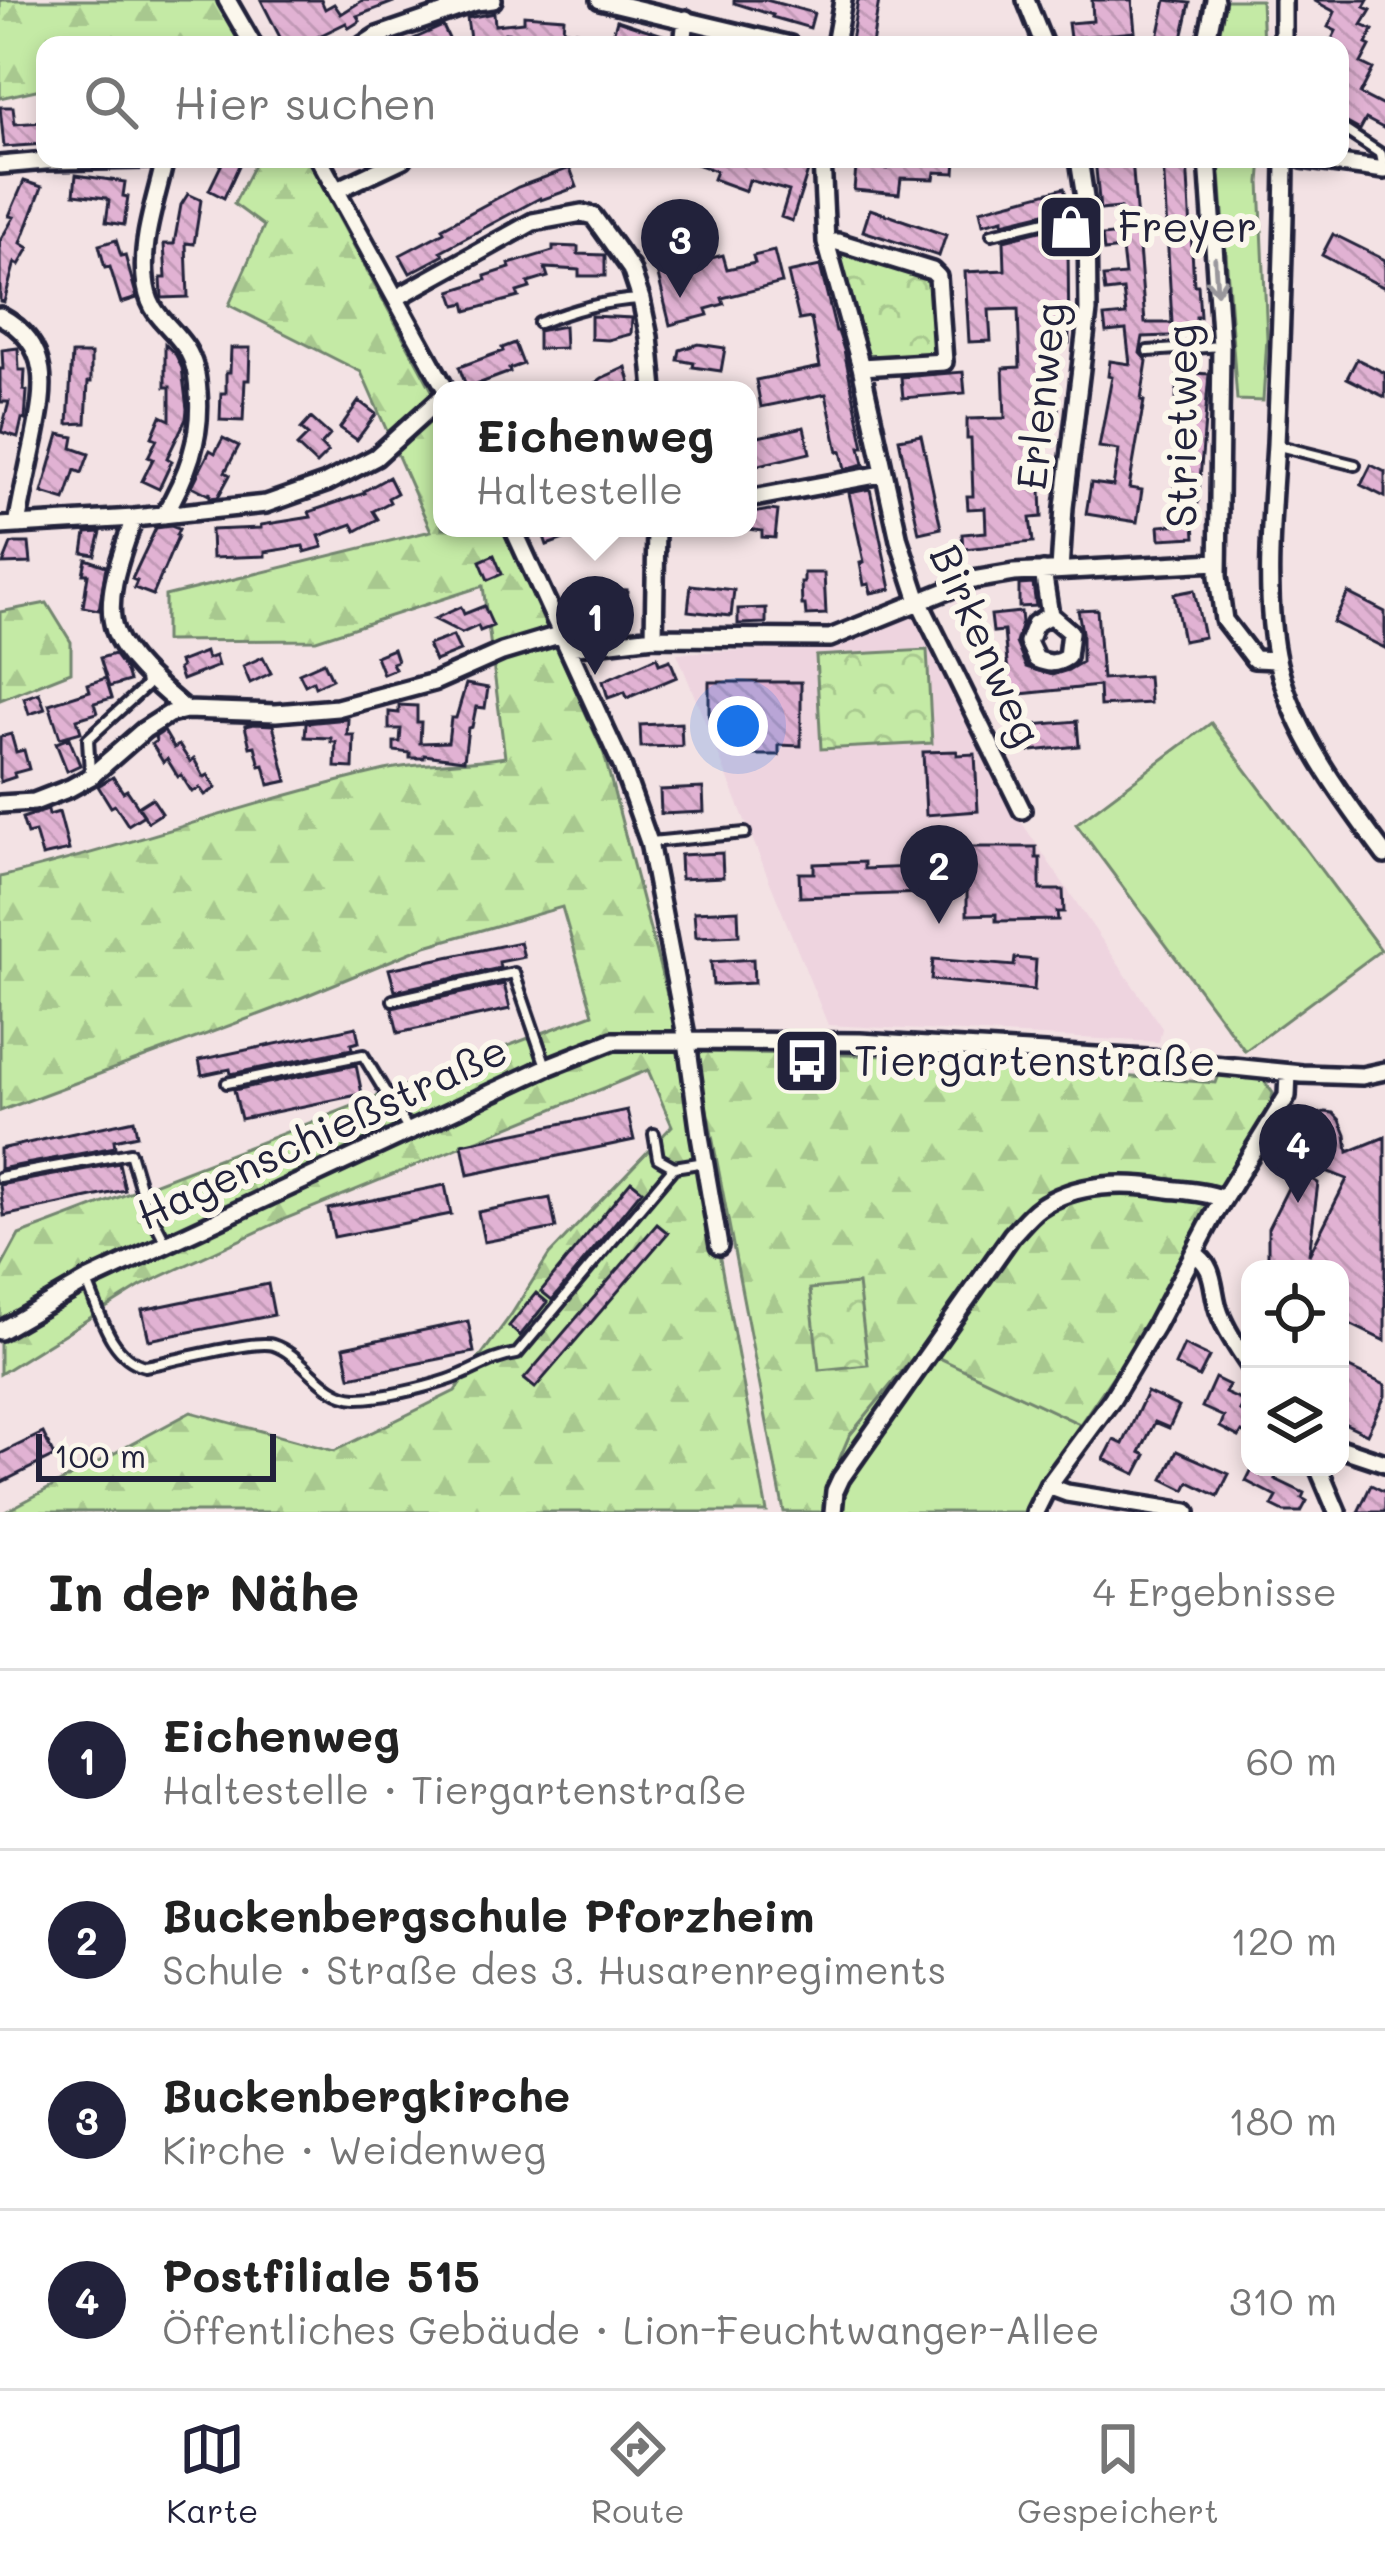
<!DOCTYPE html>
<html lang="de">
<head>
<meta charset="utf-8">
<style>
	body { margin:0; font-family:Mali,sans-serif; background:#f6f6f6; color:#222 }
	.controls { position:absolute; right:36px; bottom:36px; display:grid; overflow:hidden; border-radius:24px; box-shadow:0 6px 18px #0003 }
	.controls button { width:108px; height:108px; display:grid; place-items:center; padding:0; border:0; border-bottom:3px solid #e0e0e0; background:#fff; color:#222; font:60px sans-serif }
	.scale { position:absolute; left:36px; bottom:30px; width:240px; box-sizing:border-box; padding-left:12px; border:6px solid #22223b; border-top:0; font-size:33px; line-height:42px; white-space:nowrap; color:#22223b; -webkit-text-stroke:9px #fbf7ec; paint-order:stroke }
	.you { position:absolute; left:738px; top:726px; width:42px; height:42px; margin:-30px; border:9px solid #fff; border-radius:50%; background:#1a73e8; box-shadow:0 0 0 18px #1a73e833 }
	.badge { display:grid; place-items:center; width:78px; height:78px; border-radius:50%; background:#22223b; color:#fff; font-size:39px; font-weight:700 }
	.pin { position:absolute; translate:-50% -99px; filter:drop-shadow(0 3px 6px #0008) }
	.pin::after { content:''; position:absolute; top:63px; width:42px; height:36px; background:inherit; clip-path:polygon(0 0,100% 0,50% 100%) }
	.popup { position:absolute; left:433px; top:381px; width:324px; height:156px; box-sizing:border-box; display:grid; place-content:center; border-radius:24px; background:#fff; filter:drop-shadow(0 3px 9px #0005); font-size:39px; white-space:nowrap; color:#767676 }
	.popup b { font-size:45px; color:#222 }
	.popup::after { content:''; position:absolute; left:50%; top:100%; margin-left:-24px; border:24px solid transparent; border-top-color:#fff }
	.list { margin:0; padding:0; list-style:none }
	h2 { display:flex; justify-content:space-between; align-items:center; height:156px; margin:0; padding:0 48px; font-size:51px }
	h2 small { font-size:39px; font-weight:400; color:#767676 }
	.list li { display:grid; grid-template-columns:78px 1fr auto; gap:36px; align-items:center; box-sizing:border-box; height:180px; padding:0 48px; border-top:3px solid #e0e0e0 }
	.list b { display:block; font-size:45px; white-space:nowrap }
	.list p { margin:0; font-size:39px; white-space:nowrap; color:#767676 }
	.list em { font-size:39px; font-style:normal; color:#767676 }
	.icon { flex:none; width:66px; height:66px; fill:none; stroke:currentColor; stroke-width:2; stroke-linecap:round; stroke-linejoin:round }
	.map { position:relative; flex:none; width:1385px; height:1512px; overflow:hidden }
	.search { position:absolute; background:#fff; box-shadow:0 6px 18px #0003; left:36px; right:36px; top:36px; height:132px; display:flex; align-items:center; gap:30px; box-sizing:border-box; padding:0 42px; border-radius:24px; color:#767676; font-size:45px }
	.sheet { height:876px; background:#fff }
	nav { display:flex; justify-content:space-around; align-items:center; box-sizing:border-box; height:168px; border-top:3px solid #e0e0e0; background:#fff; font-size:33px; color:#767676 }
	nav a { display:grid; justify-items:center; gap:6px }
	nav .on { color:#22223b }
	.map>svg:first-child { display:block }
</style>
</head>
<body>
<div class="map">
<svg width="1385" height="1512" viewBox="0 0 1385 1512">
	<defs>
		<pattern id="forest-firs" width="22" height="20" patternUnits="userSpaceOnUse" patternTransform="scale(3)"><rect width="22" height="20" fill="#c4eaa5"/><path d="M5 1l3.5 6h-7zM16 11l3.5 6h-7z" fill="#a8c88f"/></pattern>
		<pattern id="park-crowns" width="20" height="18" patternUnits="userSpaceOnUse" patternTransform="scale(3)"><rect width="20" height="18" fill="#c4eaa5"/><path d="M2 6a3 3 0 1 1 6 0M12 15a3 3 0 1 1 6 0" fill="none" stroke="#a8c88f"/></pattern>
		<pattern id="building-back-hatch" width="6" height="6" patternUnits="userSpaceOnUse" patternTransform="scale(3)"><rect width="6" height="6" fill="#e1b2d3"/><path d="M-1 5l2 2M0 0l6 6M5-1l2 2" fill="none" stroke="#c199b6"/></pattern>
	</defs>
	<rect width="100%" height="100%" fill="#f3e2e4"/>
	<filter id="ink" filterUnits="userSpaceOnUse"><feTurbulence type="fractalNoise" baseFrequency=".00833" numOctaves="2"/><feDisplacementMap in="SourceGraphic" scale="24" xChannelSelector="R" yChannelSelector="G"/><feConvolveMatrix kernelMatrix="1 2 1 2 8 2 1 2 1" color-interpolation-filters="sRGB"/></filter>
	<g filter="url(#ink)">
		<path fill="#eed4df" d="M914 612 1022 823 1162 1028 1159 1042 828 1025 677 653 830 647Z"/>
		<path fill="#c4eaa5" stroke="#738670" stroke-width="3" d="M1226 0H1261L1263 45H1217Z
			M1219 159H1262L1260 182 1267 338 1263 401 1237 400Z
			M1211 723 1381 950 1245 1051 1076 824Z
			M920 1348 1080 1424 1047 1473 1027 1512H827L830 1481 849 1436Z"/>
		<path fill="url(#forest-firs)" stroke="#738670" stroke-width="3" d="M0 0H219L244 45H45V88L0 98Z
			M257 159H307L442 409V528H503L604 754 680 1044 767 1512H5L191 1412 334 1451 455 1391 511 1315 549 1255 672 1126 648 1070 287 1218 141 1286 0 1374V1270L19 1235C211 1164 400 1085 593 1014L562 907 426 946 274 1009 0 1111V877C130 846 255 800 385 770 424 761 466 764 505 757L483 586 316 640 165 641V596L431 531 361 372 229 305 264 226 234 204Z
			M47 603 71 642V672L0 700V612Z
			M696 1052 1091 1060 1092 1074 1216 1083 1220 1072 1261 1077 1273 1093 1269 1113 1124 1360 1080 1424 920 1349 849 1436 830 1481 827 1512H784Z"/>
		<path fill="url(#park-crowns)" stroke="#738670" stroke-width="3" d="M839 248 931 272 943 362H864Z
			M927 650 932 743 821 749 816 656Z
			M858 1284 868 1365 819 1370 810 1289Z"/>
		<path fill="url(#building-back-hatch)" stroke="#22223b" stroke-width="3" d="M261 0H321L325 9 334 4 341 14 363 0 396 1 357 16 360 21 349 28 346 23 301 45H284Z
			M734 0H766L814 13 810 28 772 17 773 15 734 3Z
			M858 0H879L872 45 851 41Z
			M1092 0H1132L1135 32 1070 38 1068 23 1093 21Z
			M1166 0 1190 3 1181 43 1158 38Z
			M1313 0H1368L1364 7 1371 10 1362 25 1373 30 1366 44 1370 46 1361 63 1373 69 1360 94 1385 107V129L1366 119 1360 130 1340 119V45H1329L1336 31 1328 27 1335 12Z
			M494 13 495 25 524 22V15L564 18 562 42 531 40 532 35 505 33V39L485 42 484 38 470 39 467 18Z
			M617 20 672 38 671 45H614L617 36 613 34Z
			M443 26 452 45H400L427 33Z
			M565 30 584 32 583 45H564Z
			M0 107H13L15 124 43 122 44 144 4 147Z
			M224 159H242L224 198 209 190Z
			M688 159H774L808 171 792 221 781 217 789 191 749 180 746 191 713 179 716 171 687 161Z
			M888 159H956L955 173 935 172 934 179 901 178 899 194 854 190 856 167 887 169Z
			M1095 159H1132L1145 323H1172L1163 159H1187L1194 285H1198L1200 317H1196V335L1143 337 1140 353 1147 361 1141 400 1144 401 1129 488 1142 490 1137 522 1086 514 1091 483 1113 486 1119 450 1099 447 1112 377 1108 376 1110 361 1130 364 1126 330 1106 332 1104 317 1126 315 1123 290 1105 292 1103 277 1125 275 1122 249 1104 251 1102 236 1122 234 1120 208 1100 210Z
			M570 168 577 187 541 200 540 198 441 251 444 255 410 273 400 255 444 232 442 228 518 187Z
			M76 175 125 182 123 196 128 197 124 225 106 222 109 201 106 198 74 194Z
			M24 181 42 187 21 243 29 248 19 265 15 262 4 302 0 301V241L14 217 9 216Z
			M1064 188 1069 207 1003 223V219L983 224 980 210Z
			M188 194 201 200 194 244 186 243 188 297 162 298 161 278H166L164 244H174L181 205Z
			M870 209 946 235 939 256 863 231Z
			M1072 223 1074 246H1068L1069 343 1048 344 1050 395 1058 394V409L1049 410 1050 437H1043L1045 488H1041L1042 517 1030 518 1033 542 963 549 962 534 986 532 985 508 968 509 967 496H973L971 439H967V419L1005 418 1003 368 1020 367 1018 309 989 310 991 341 969 342 965 272 1005 270 1004 240Z
			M1333 234 1385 260V288L1322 255Z
			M116 240 121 256 125 255 137 298 121 303 110 267 105 268 99 245Z
			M553 246 578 247V254L605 255V276H579V270L545 268 548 277 528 283 530 288 517 292 519 297 467 311 465 303 456 305 451 291 486 280 485 276 510 268 509 264 553 251Z
			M774 251 782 283 722 298 724 304 706 309 708 315 670 325 658 275 696 266 695 262 723 255 727 269 755 263 753 256Z
			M820 266 836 331H838L844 350 864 447H860L864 464 845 469 841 451 838 452 826 394 761 407 756 380 820 367 811 318 799 320 788 273Z
			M591 316 632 318 631 334 608 340 591 339Z
			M564 326 565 348 538 349V331Z
			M515 343 523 364 509 369 510 372 467 388 459 367 503 351 502 348Z
			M165 344 176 355 182 368 187 409 186 419 167 458 172 461 159 489 142 481 153 459 148 457 157 439 152 437 161 416 170 420V387H165Z
			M698 344 725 348 721 371 693 367 694 363 678 360 680 350Z
			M18 348 19 370H25L24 390 27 391 25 420 22 419 18 437 1 432 9 402H1L0 388V369H3L2 350Z
			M231 348H250L249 380H245L243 421 220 420 221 393H226V372H230Z
			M72 354H91V382H88L86 423 68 424Z
			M1357 359 1385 373V397L1347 378Z
			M626 367 630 382 612 390H586L602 378Z
			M963 372 965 393 903 398 901 377Z
			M1178 372 1209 374 1198 503 1173 501 1182 399H1176Z
			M359 401 376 414 357 440 340 428Z
			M311 418 330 435 321 445 328 452 316 464 297 446 308 435 301 429Z
			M804 427 810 453 755 466 749 439Z
			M59 434 74 437 72 448 89 454 82 473 75 470 65 500 42 493Z
			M921 435 941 528 919 533 899 439Z
			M223 438 239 446 225 472 230 475 218 497 210 498V492L209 495 192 486 210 450 215 453Z
			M1371 465 1385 472V497L1361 485Z
			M389 477 397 493 388 498 390 502 373 511 378 519 356 531 352 524 319 536 323 547 305 552 303 546 265 552V556L212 558 211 530 261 528V525L311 517 309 512 365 493 364 491Z
			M870 489 891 589 871 593 869 584 864 585 860 563 864 562 849 493Z
			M769 510 778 511 775 538 762 537V531L748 529V514Z
			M1194 523 1195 537 1160 539 1159 526Z
			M171 526 179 529 176 535 178 536 153 595 134 588 137 581 132 579 156 528Z
			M541 528H589V530L547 545Z
			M101 532 95 555 83 553 86 533Z
			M15 543H29L31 563 3 564 11 544Z
			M494 555 502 574 488 580 480 561Z
			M86 559 106 566 99 610 83 607 88 574H83Z
			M804 573H824L826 614 806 615 805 605H802L801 583H804Z
			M1033 584 1036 606 1019 607V585Z
			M691 585 734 590 731 616 688 611Z
			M584 588 627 590 626 610 583 608Z
			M1194 590 1204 637 1183 641 1174 594Z
			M1348 593 1385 612V648L1333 622Z
			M484 606 493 626 480 631 478 626 462 633 434 619 461 607 464 614Z
			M766 608V623L738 624V609Z
			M1097 609 1102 679 1148 676 1150 703 1100 706 1099 686 1010 695 1004 631 993 632 991 615 1021 612 1022 623 1016 643 1026 667 1052 675 1068 670 1082 662V632L1078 610Z
			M453 636 460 651 435 661 428 645Z
			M393 649 397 661 392 663 395 669 383 674 376 656Z
			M205 652 207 659 215 656 218 666 182 680 178 669 181 667 179 662Z
			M114 654 125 669 129 681 109 687 100 658Z
			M263 657 271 673 250 683 243 666Z
			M657 657 659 664 670 660 677 677 627 698 625 692 608 698 603 681Z
			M324 662 332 679 315 687 313 681 305 685 299 673Z
			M106 678 112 698 94 703 97 713 77 719 81 732 60 738 49 704 90 691 88 684Z
			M709 682H801V746L779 745V755H736L735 717H709Z
			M466 684 488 688 485 708 476 707 472 727 468 728 464 760 424 755V758H410V753L394 751V742H400L401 729H389V712L399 713V705L417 706V722H421L420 743 448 742 451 718H456Z
			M39 693 45 709 29 714 24 698Z
			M348 719 347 735H354L353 768 335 767 336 742H331V738L305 737 306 723Z
			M1077 721 1079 746 1022 752 1019 726Z
			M681 723 682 746 641 747 640 725Z
			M254 724 273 725 287 781 269 785 264 765 260 766 255 746 250 747 245 726Z
			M164 731 174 748 179 745 190 762 194 759 204 777 208 775 216 788 205 795 200 788 192 792 181 775 178 777 167 759 163 762 152 744 156 741 155 737Z
			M11 734 16 752 24 750 29 769 14 773 15 777 0 782V737Z
			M69 738 80 765 67 771 56 743Z
			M957 751V755L975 754 978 811 926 815 923 752Z
			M113 777 123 792 127 790 144 815 128 825 115 805 111 807 98 786Z
			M703 788 704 812 661 814 660 790Z
			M152 798 162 813 148 822 138 807Z
			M48 810 49 815 59 812 69 850 42 856 35 832 27 834 22 818Z
			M938 847H1036V858H1040V890H1063L1064 912H1057L1058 920 996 921V914L967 915V891H959V880H924V893L800 897 799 873H814V864L864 862V869L938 866Z
			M722 853 723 877 681 879 680 855Z
			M738 910 739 935 696 937 694 912Z
			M520 942 524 957 499 962 500 968 395 991 389 969Z
			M1015 958 1036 960 1034 990 931 980 933 959 1014 966Z
			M753 959 754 983 713 985 711 962Z
			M504 984 510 1009 398 1033 392 1008Z
			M356 1027 359 1042 351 1044 352 1049 231 1074 230 1069 202 1075 199 1060Z
			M356 1065 362 1094 241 1119 234 1090Z
			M627 1110 634 1140 468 1175 462 1144Z
			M1325 1112 1333 1113 1340 1120 1346 1135 1348 1152 1385 1137V1341L1340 1319V1269H1302L1306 1263 1268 1260V1228L1297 1170 1318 1183 1309 1255 1347 1179 1321 1169 1312 1152 1311 1131 1313 1120 1318 1114Z
			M134 1120 137 1135 114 1140 115 1147 0 1169V1149Z
			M119 1163 125 1190 4 1216 0 1185Z
			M631 1181 642 1190 552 1300 541 1291Z
			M445 1185 451 1214 334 1237 328 1209Z
			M550 1198 556 1228 484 1242 478 1212Z
			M657 1224 668 1233 535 1388 524 1379Z
			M268 1284 274 1315 149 1340 142 1310Z
			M536 1293 547 1302 520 1336 509 1326Z
			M468 1321 474 1352 350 1377 344 1347Z
			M1184 1345 1209 1357 1199 1377 1175 1365Z
			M1345 1366 1385 1385V1396L1367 1434 1340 1421V1377Z
			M1215 1378 1229 1385 1225 1393 1245 1402 1240 1411 1250 1415V1436L1242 1432 1239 1437 1220 1427 1224 1417 1202 1407Z
			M1147 1392 1179 1407 1169 1428 1155 1422 1140 1452 1146 1455 1136 1474 1104 1459 1114 1440 1123 1444Z
			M43 1433 54 1456 0 1483V1454Z
			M1177 1451 1229 1474 1218 1496 1189 1482 1185 1490 1163 1479Z
			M1253 1467H1281L1275 1479 1304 1493 1302 1498 1307 1501 1301 1512H1284L1272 1506 1277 1497 1246 1481Z
			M1371 1485 1385 1492V1512H1358Z"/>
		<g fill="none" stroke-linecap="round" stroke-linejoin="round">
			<defs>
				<path id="lane" d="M1126 45 1140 44
					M1340 127 1381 154 1384 169
					M992 234 1087 211
					M539 323C573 310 603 301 640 299
					M1148 351 1221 346
					M1275 445 1355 465
					M90 773 88 739 146 686 145 676
					M651 842 745 833
					M393 1000 514 973 546 1066
					M227 1083 363 1055 409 1131
					M654 1134 658 1158 674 1167
					M0 1177 130 1153 144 1200 166 1243
					M87 1282C100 1312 110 1358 145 1366 170 1362 255 1339 273 1345 304 1355 323 1397 357 1398 383 1398 424 1388 448 1380 473 1372 491 1357 517 1354L674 1167 705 1162"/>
				<path id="street" d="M227 0 253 45
					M600 0 790 45
					M1026 0 1044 45
					M1283 0V45
					M363 45 377 36 476 2 493 0
					M683 45 686 19
					M835 45 843 0
					M1206 45 1215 0
					M319 159 446 390
					M822 159 826 242 861 367 899 540 919 601 1022 810
					M1208 159 1221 346 1218 576 1224 620 1254 659 1277 660
					M1285 159C1284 254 1280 349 1276 444 1272 511 1263 599 1278 664 1295 735 1342 797 1385 855
					M1302 159 1385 170
					M0 165 46 161 146 159
					M337 190 403 159
					M826 242H838L932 271 938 277 944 362 861 367
					M396 298 533 222 582 213 593 216 631 269 641 299 649 337 654 390
					M0 316C54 345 44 391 34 441 28 469 22 497 17 525
					M748 499 882 474
					M164 515C187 476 202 438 198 392 197 376 195 362 186 348 167 320 148 316 145 278 141 238 157 197 165 159
					M134 518C123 551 103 597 115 631 126 661 163 690 186 710
					M0 526 134 518 266 504 326 483 376 457 442 397
					M513 528 622 766 649 842 687 1041 700 1136 719 1246
					M1060 570 1064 507 1088 311 1087 211 1079 159
					M1043 571 1050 615 1070 632 1067 657C1055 665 1048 664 1036 659L1028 642 1035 624 1050 615
					M654 637 656 528
					M569 647 654 637 830 638 973 580 1014 573 1217 562
					M0 804 34 802 70 788 90 777 144 730 169 714 186 710 276 713 337 708 434 682 502 652 562 634
					M1194 1254C1217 1266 1211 1292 1220 1314 1227 1332 1239 1350 1250 1366
					M0 1331 87 1281 547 1067 613 1041H687L860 1042 1164 1060 1302 1074 1362 1076 1385 1071
					M1340 1448 1385 1463
					M1318 1467 1337 1512
					M1048 1486 1067 1493 1187 1512
					M833 1512 835 1491 841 1478 1012 1235C1021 1226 1029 1215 1039 1208 1077 1182 1124 1182 1168 1189 1186 1191 1206 1192 1223 1199
					M1035 1512 1048 1486 1112 1399 1155 1327 1216 1211 1287 1096 1288 1073"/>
			</defs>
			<use href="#lane" stroke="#22223b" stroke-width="16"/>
			<use href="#street" stroke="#22223b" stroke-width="24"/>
			<use href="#lane" stroke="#fbf7ec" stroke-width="8"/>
			<use href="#street" stroke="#fbf7ec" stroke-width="15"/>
		</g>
		<defs><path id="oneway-shaft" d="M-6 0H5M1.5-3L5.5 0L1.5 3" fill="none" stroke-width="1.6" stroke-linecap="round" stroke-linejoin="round" transform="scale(3)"/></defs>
		<use stroke="#99979c" href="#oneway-shaft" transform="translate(1216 276) rotate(86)"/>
	</g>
	<defs>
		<symbol id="shop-square" viewBox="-11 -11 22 22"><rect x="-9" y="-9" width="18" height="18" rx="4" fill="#22223b" stroke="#fbf7ec"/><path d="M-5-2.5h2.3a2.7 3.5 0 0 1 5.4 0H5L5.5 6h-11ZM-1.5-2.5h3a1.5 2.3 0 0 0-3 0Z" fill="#fff"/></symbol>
		<symbol id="bus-square" viewBox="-11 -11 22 22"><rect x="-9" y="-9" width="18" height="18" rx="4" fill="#22223b" stroke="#fbf7ec"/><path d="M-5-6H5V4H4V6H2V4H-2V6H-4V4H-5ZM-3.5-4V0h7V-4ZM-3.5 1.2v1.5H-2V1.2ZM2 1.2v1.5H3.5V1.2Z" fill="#fff"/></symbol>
	</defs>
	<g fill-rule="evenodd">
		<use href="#shop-square" x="1033" y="189" width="76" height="76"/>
		<use href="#bus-square" x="769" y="1023" width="76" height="76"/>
	</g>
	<g text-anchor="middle" stroke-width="12" stroke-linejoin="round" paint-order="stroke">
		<g font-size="42" fill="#22223b" stroke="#fbf7ec" text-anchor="start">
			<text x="1118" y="242">Freyer</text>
			<text x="854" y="1076">Tiergartenstraße</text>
		</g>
		<g font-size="42" fill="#22223b" stroke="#fbf7ec">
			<text transform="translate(1041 396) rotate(-84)" y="15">Erlenweg</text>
			<text transform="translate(1182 426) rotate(-90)" y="15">Strietweg</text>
			<text transform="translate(986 645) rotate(66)" y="15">Birkenweg</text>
			<text transform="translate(322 1132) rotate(-25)" y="15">Hagenschießstraße</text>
		</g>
	</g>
</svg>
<div class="controls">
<button><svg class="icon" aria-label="locate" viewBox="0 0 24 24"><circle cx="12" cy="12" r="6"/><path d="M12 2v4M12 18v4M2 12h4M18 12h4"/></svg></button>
<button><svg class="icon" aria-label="layers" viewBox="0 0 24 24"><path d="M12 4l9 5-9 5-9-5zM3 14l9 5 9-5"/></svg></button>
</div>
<div class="scale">100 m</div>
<div class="you"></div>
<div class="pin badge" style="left:595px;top:675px">1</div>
<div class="popup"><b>Eichenweg</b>Haltestelle</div>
<div class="pin badge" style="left:939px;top:924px">2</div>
<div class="pin badge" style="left:680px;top:298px">3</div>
<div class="pin badge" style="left:1298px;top:1203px">4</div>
<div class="search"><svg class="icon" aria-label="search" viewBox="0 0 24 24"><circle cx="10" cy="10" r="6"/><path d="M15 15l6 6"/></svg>Hier suchen</div>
</div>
<section class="sheet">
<h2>In der Nähe<small>4 Ergebnisse</small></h2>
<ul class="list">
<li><span class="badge">1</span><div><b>Eichenweg</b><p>Haltestelle · Tiergartenstraße</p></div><em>60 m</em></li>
<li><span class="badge">2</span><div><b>Buckenbergschule Pforzheim</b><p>Schule · Straße des 3. Husarenregiments</p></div><em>120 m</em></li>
<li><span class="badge">3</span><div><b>Buckenbergkirche</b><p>Kirche · Weidenweg</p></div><em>180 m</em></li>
<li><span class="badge">4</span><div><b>Postfiliale 515</b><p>Öffentliches Gebäude · Lion-Feuchtwanger-Allee</p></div><em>310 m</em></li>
</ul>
</section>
<nav>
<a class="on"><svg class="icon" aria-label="map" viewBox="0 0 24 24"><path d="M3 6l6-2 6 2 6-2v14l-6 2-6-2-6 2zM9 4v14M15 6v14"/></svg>Karte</a>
<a><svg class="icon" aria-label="directions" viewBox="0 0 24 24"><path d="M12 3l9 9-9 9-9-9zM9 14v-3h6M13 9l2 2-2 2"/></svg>Route</a>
<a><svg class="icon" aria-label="saved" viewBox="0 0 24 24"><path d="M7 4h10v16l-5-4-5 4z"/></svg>Gespeichert</a>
</nav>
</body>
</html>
